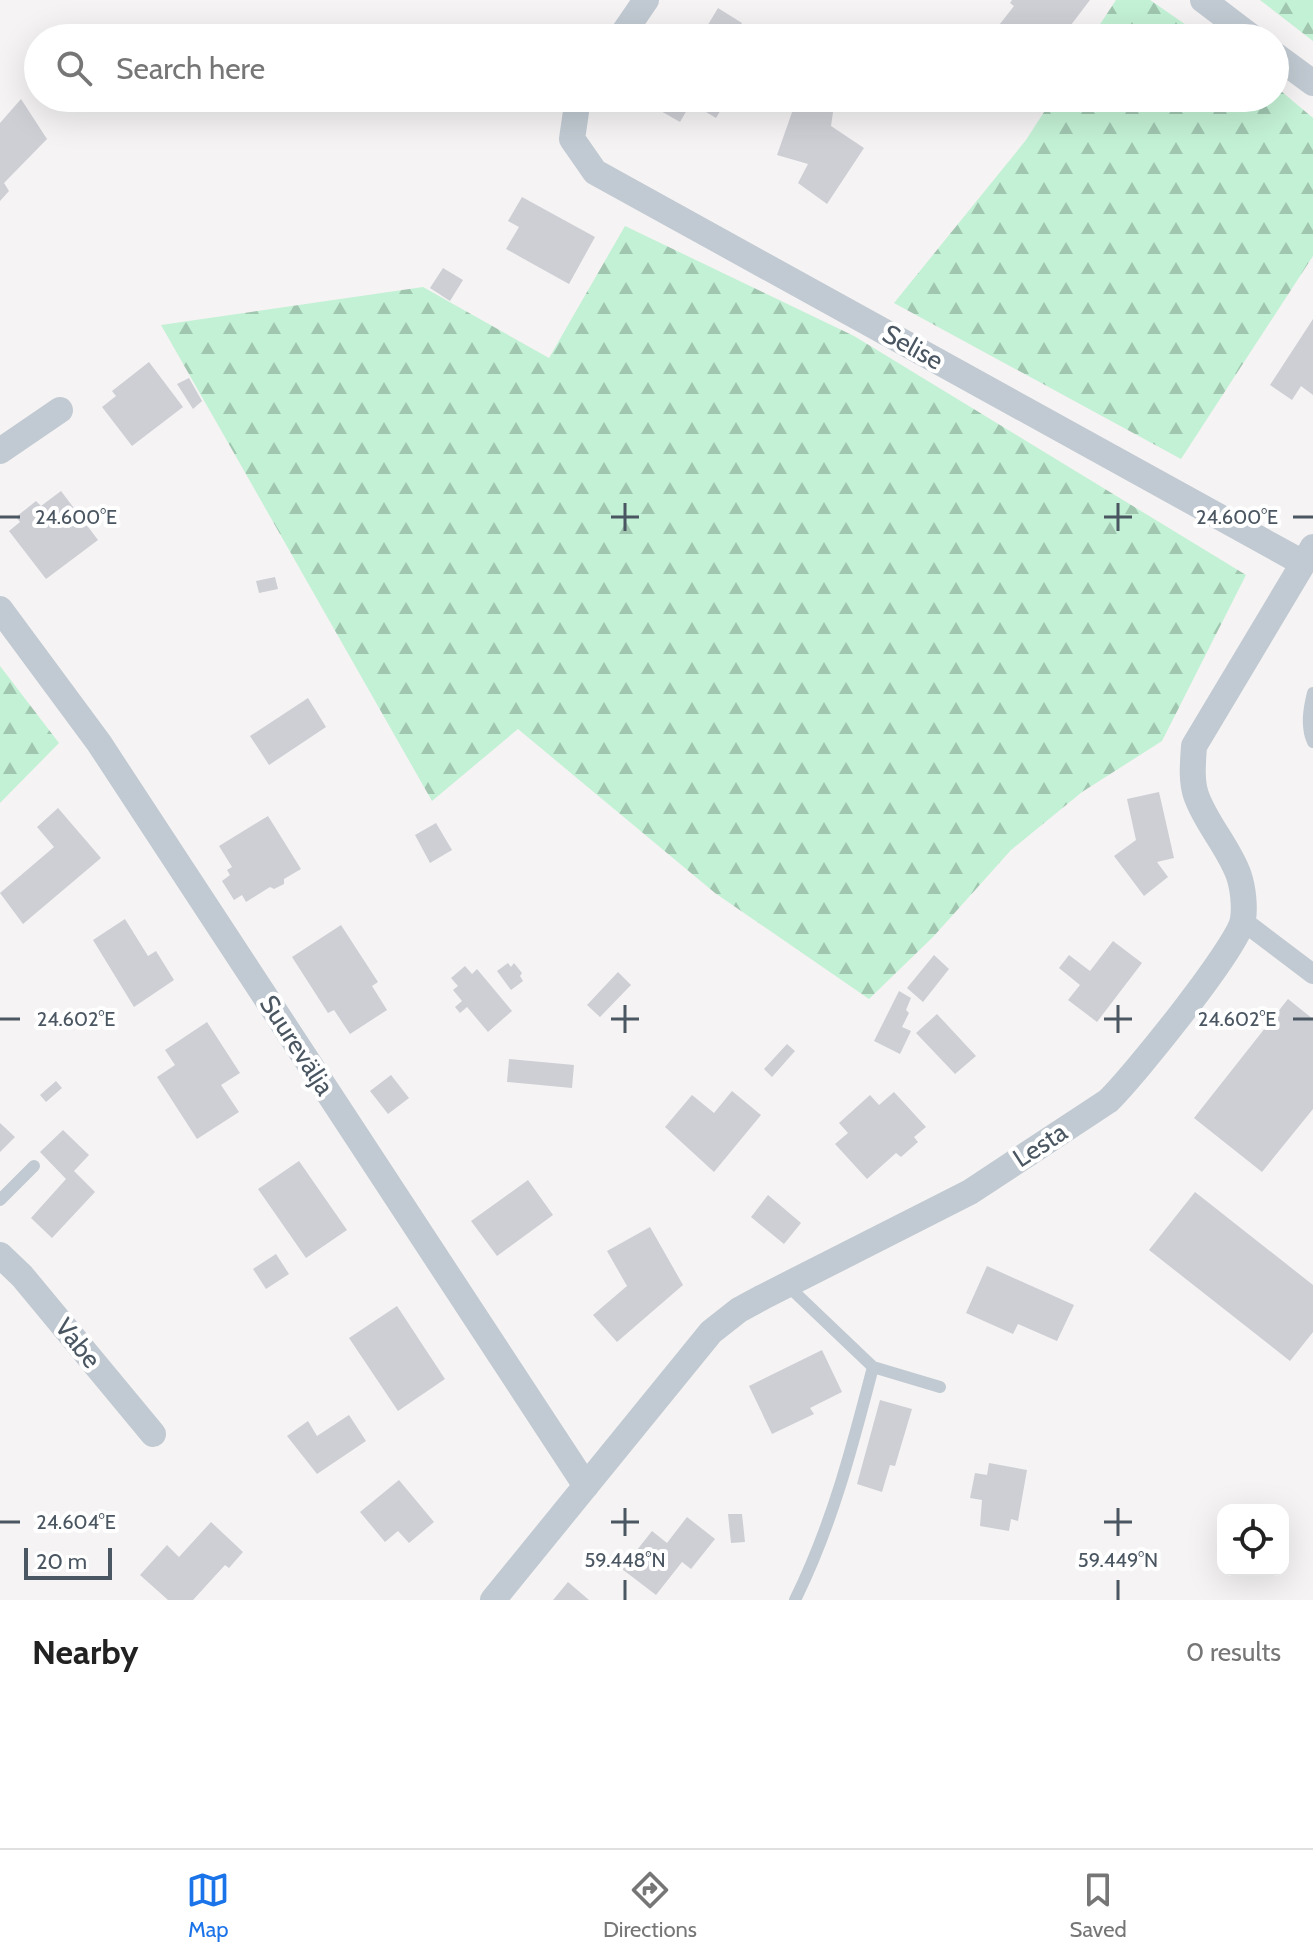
<!DOCTYPE html>
<html lang="en">
<head>
<meta charset="utf-8">
<style>
	body { margin:0; font-family:Cabin,sans-serif; background:#f2f2f2; color:#222 }
	.controls { position:absolute; right:24px; bottom:24px; display:grid; overflow:hidden; border-radius:16px; box-shadow:0 8px 32px #0002 }
	.controls button { width:72px; height:72px; display:grid; place-items:center; padding:0; border:0; border-bottom:2px solid #e0e0e0; background:#fff; color:#222; font:40px sans-serif }
	.scale { position:absolute; left:24px; bottom:20px; width:88px; box-sizing:border-box; padding-left:8px; border:4px solid #4a5661; border-top:0; font-size:22px; line-height:28px; white-space:nowrap; color:#4a5661; -webkit-text-stroke:6px #fff; paint-order:stroke }
	.list { margin:0; padding:0; list-style:none }
	h2 { display:flex; justify-content:space-between; align-items:center; height:104px; margin:0; padding:0 32px; font-size:34px }
	h2 small { font-size:26px; font-weight:400; color:#767676 }
	.icon { flex:none; width:44px; height:44px; fill:none; stroke:currentColor; stroke-width:2; stroke-linecap:round; stroke-linejoin:round }
	.map { position:relative; flex:none; width:1313px; height:1600px; overflow:hidden }
	.search { position:absolute; background:#fff; box-shadow:0 8px 32px #0002; left:24px; right:24px; top:24px; height:88px; display:flex; align-items:center; gap:20px; box-sizing:border-box; padding:0 28px; border-radius:44px; color:#767676; font-size:30px }
	.sheet { height:248px; background:#fff }
	nav { display:flex; justify-content:space-around; align-items:center; box-sizing:border-box; height:112px; border-top:2px solid #e0e0e0; background:#fff; font-size:22px; color:#767676 }
	nav a { display:grid; justify-items:center; gap:4px }
	nav .on { color:#1a73e8 }
	.map>svg:first-child { display:block }
</style>
</head>
<body>
<div class="map">
<svg width="1313" height="1600" viewBox="0 0 1313 1600">
	<defs>
		<pattern id="forest-firs" width="22" height="20" patternUnits="userSpaceOnUse" patternTransform="scale(2)"><rect width="22" height="20" fill="#c3f1d5"/><path d="M5 1l3.5 6h-7zM16 11l3.5 6h-7z" fill="#a0c6b0"/></pattern>
	</defs>
	<rect width="100%" height="100%" fill="#f5f3f3"/>
	<path fill="url(#forest-firs)" d="M1116 0H1150L1205 38H1091Z
		M1260 0H1313V41Z
		M1275 86 1313 118V256L1181 459 894 303 1026 140 1053 98H1275Z
		M625 226 854 336 1246 575 1162 741 1082 792 1011 850 933 937 869 999 715 893 518 729 432 801 161 325 423 287 549 358Z
		M0 666 59 743 0 803Z"/>
	<path fill="#cdcfd5" d="M1012 0H1090L1061 38H1056L1041 27 1032 38H989L1014 6 1010 3Z
		M718 8 742 23 733 38H700Z
		M666 98H728L716 118 691 103 680 122 659 110Z
		M797 98 833 112 831 126 864 148 827 204 798 183 808 164 777 155Z
		M21 99 47 139 4 183 9 191 0 201V123Z
		M522 197 595 237 569 284 506 249 519 227 508 221Z
		M443 268 463 280 450 301 430 288Z
		M1313 319V395L1301 386 1292 400 1270 385Z
		M149 362 183 407 132 446 102 407 116 396 112 391Z
		M189 378 202 401 193 409 177 384Z
		M61 491 98 540 46 579 9 531 20 522 16 517 36 501 41 506Z
		M275 577 278 589 259 593 256 581Z
		M308 698 326 727 269 765 250 736Z
		M1159 792 1174 858 1157 862 1168 877 1144 896 1114 856 1136 840 1127 799Z
		M58 808 101 858 23 924 0 893 54 847 37 827Z
		M268 816 301 869 284 879V884L274 889 270 887 246 902 242 895 234 900 222 881 230 875 227 870 232 867 219 846Z
		M436 823 452 850 430 863 415 835Z
		M125 919 148 956 156 951 174 980 134 1007 93 940Z
		M341 925 378 982 372 986 387 1010 350 1034 334 1010 328 1013 292 957Z
		M1113 941 1142 963 1097 1022 1068 1000 1080 985 1059 968 1069 955 1090 971Z
		M934 955 949 969 923 1002 907 988Z
		M508 963 511 967 514 963 522 973 520 976 523 981 511 990 497 971Z
		M465 966 472 974 477 969 512 1011 488 1032 467 1007 460 1013 455 1007 462 1001 453 990 458 986 451 978Z
		M618 972 631 985 600 1017 587 1005Z
		M899 991 911 998 906 1010 909 1013 902 1027 911 1031 900 1054 874 1041Z
		M1288 999 1313 1019V1109L1262 1172 1194 1118Z
		M937 1014 976 1056 955 1074 916 1033Z
		M207 1022 240 1073 221 1085 239 1112 197 1139 157 1077 175 1065 165 1050Z
		M787 1044 795 1051 772 1077 764 1069Z
		M509 1059 574 1065 572 1088 507 1082Z
		M391 1075 409 1098 388 1114 370 1091Z
		M56 1081 62 1088 46 1102 40 1095Z
		M732 1091 761 1115 714 1172 665 1127 692 1095 714 1113Z
		M894 1092 926 1127 914 1137 918 1142 901 1157 896 1153 867 1179 835 1144 848 1133 839 1123 870 1095 879 1105Z
		M0 1123 15 1137 0 1152Z
		M63 1130 89 1155 74 1171 95 1192 52 1238 31 1218 66 1179 40 1152Z
		M299 1161 347 1230 306 1258 258 1189Z
		M528 1180 553 1215 497 1256 471 1221Z
		M1195 1192 1313 1285V1332L1290 1361 1149 1250Z
		M768 1195 801 1223 784 1244 751 1217Z
		M650 1227 683 1285 617 1342 593 1315 627 1286 607 1251Z
		M276 1254 289 1274 266 1289 253 1269Z
		M987 1266 1074 1305 1057 1341 1018 1324 1013 1334 966 1313Z
		M397 1306 445 1379 398 1411 349 1338Z
		M822 1350 842 1392 810 1408 814 1414 772 1434 749 1386Z
		M880 1400 912 1409 895 1466 890 1465 882 1492 857 1484Z
		M349 1415 366 1441 317 1474 287 1436 308 1421 317 1436Z
		M989 1463 1027 1470 1018 1521 1011 1519 1009 1531 980 1526 982 1500 970 1498 975 1473 987 1475Z
		M399 1480 434 1522 409 1543 398 1531 385 1542 360 1512Z
		M728 1514H742L745 1542 731 1543Z
		M687 1517 715 1539 691 1569 682 1562 656 1595 622 1569 652 1531 667 1543Z
		M211 1522 243 1552 229 1568 225 1565 193 1600H168L140 1575 167 1545 179 1557Z
		M568 1582 589 1600H553Z"/>
	<g fill="none" stroke-linecap="round" stroke-linejoin="round">
		<path stroke="#c1cad2" stroke-width="12" d="M1313 693C1309 709 1306 727 1313 742
			M0 1200 34 1166
			M788 1286 873 1367 940 1387
			M795 1600C832 1525 852 1448 873 1367"/>
		<path stroke="#c1cad2" stroke-width="20" d="M1243 921 1313 974"/>
		<path stroke="#c1cad2" stroke-width="26" d="M1203 0 1253 38
			M620 38 646 0
			M1275 55 1313 83
			M578 98 572 139 595 172 1303 563
			M0 451 60 410
			M0 609 99 743 586 1486
			M0 1255 22 1276 153 1434
			M493 1600 711 1332 739 1310 763 1297 970 1192 1108 1101C1132 1078 1240 945 1243 919 1245 907 1243 888 1239 876 1229 847 1206 824 1196 795 1191 780 1193 762 1194 746L1313 547"/>
	</g>
	<path fill="none" stroke="#4a5661" stroke-width="3" d="M625 503V531M1118 503V531M0 517H20M611 517H639M1104 517H1132M1293 517H1313M625 1005V1033M1118 1005V1033M0 1019H20M611 1019H639M1104 1019H1132M1293 1019H1313M625 1508V1536M1118 1508V1536M0 1522H20M611 1522H639M1104 1522H1132M625 1580V1600M1118 1580V1600"/>
	<g text-anchor="middle" stroke-width="8" stroke-linejoin="round" paint-order="stroke">
		<g font-size="26" fill="#4a5661" stroke="#fff">
			<text transform="translate(913 347) rotate(29)" y="9">Selise</text>
			<text transform="translate(297 1045) rotate(57)" y="9">Suurevälja</text>
			<text transform="translate(1040 1145) rotate(-33)" y="9">Lesta</text>
			<text transform="translate(78 1343) rotate(51)" y="9">Vabe</text>
		</g>
	</g>
	<g font-size="20" text-anchor="middle" fill="#4a5661" stroke="#fff" stroke-width="8" stroke-linejoin="round" paint-order="stroke">
		<text x="1237" y="524">24.600°E</text>
		<text x="76" y="524">24.600°E</text>
		<text x="1237" y="1026">24.602°E</text>
		<text x="76" y="1026">24.602°E</text>
		<text x="76" y="1529">24.604°E</text>
		<text x="625" y="1567">59.448°N</text>
		<text x="1118" y="1567">59.449°N</text>
	</g>
</svg>
<div class="controls">
<button><svg class="icon" aria-label="locate" viewBox="0 0 24 24"><circle cx="12" cy="12" r="6"/><path d="M12 2v4M12 18v4M2 12h4M18 12h4"/></svg></button>
</div>
<div class="scale">20 m</div>
<div class="search"><svg class="icon" aria-label="search" viewBox="0 0 24 24"><circle cx="10" cy="10" r="6"/><path d="M15 15l6 6"/></svg>Search here</div>
</div>
<section class="sheet">
<h2>Nearby<small>0 results</small></h2>
<ul class="list">
</ul>
</section>
<nav>
<a class="on"><svg class="icon" aria-label="map" viewBox="0 0 24 24"><path d="M3 6l6-2 6 2 6-2v14l-6 2-6-2-6 2zM9 4v14M15 6v14"/></svg>Map</a>
<a><svg class="icon" aria-label="directions" viewBox="0 0 24 24"><path d="M12 3l9 9-9 9-9-9zM9 14v-3h6M13 9l2 2-2 2"/></svg>Directions</a>
<a><svg class="icon" aria-label="saved" viewBox="0 0 24 24"><path d="M7 4h10v16l-5-4-5 4z"/></svg>Saved</a>
</nav>
</body>
</html>
